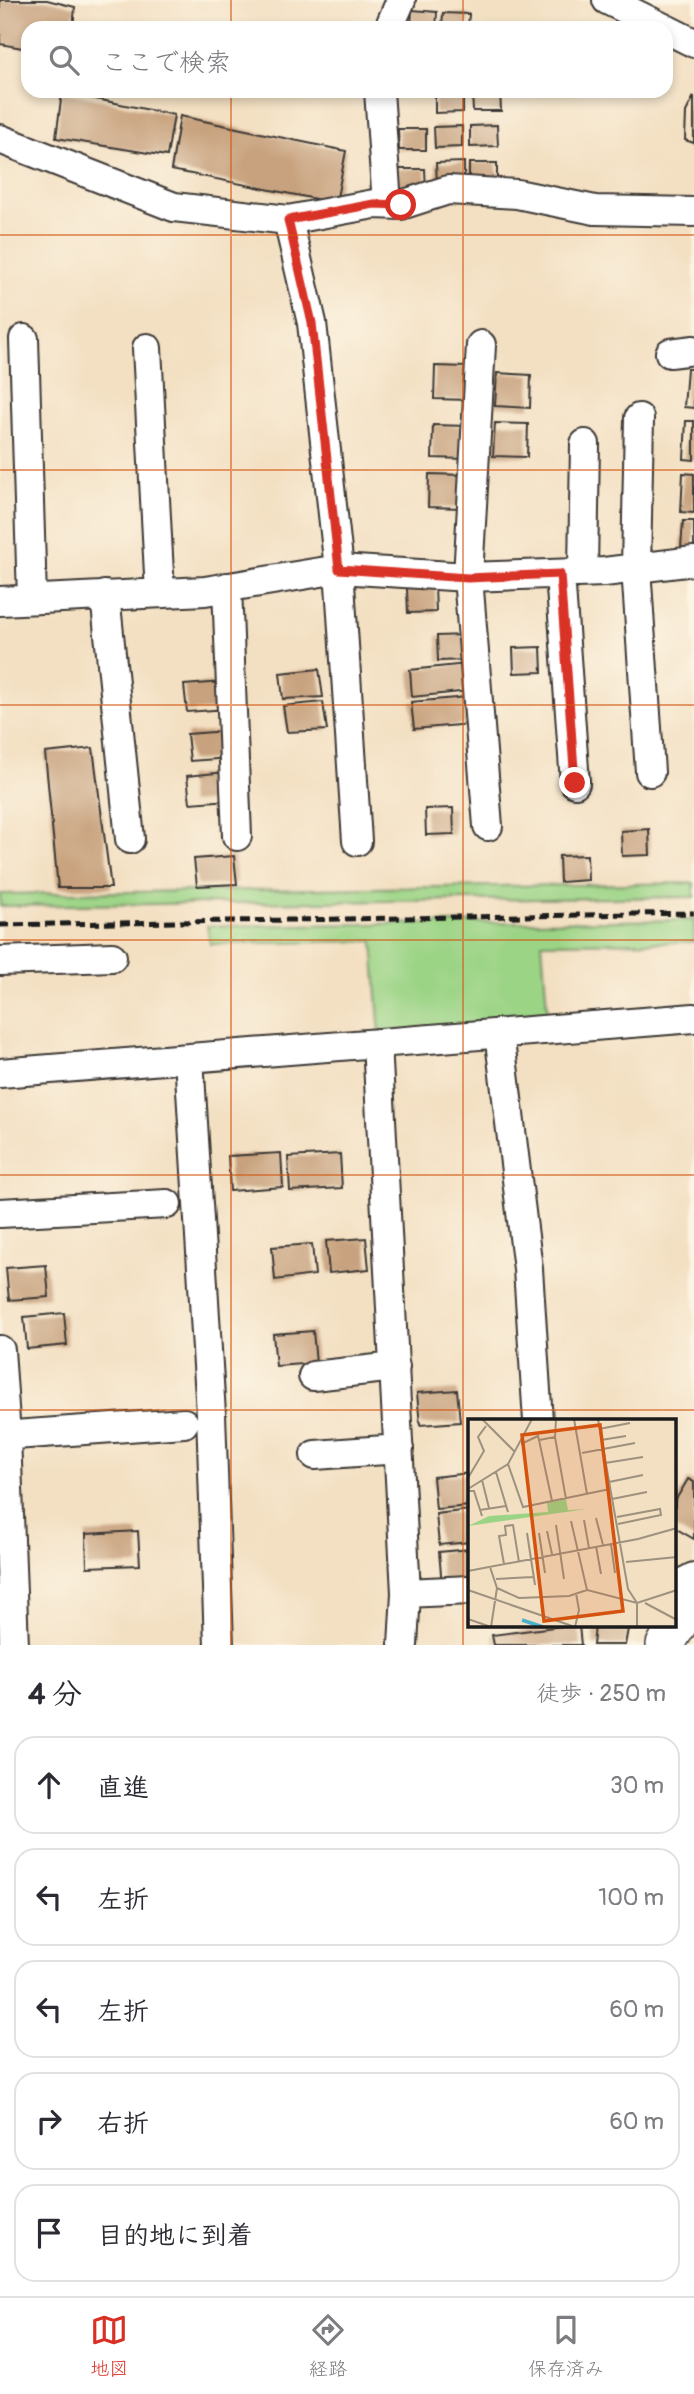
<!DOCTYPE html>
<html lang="ja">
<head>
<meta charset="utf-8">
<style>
	body { margin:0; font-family:Pangolin,"Klee One",sans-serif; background:#f2f2f3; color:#2b2b33 }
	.stop { position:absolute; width:21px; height:21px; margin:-16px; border:5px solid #d93025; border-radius:50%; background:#fff }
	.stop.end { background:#d93025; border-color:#fff; box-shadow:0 2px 7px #0008 }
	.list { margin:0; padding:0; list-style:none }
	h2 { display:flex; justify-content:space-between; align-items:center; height:91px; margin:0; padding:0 28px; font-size:30px }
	h2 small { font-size:23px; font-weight:400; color:#7c7c81 }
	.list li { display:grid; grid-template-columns:46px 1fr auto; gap:21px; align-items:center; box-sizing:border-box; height:98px; margin:0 14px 14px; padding:0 14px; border:2px solid #e1e1e2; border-radius:21px }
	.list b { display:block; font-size:26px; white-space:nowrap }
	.list em { font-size:23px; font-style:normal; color:#7c7c81 }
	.icon { flex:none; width:38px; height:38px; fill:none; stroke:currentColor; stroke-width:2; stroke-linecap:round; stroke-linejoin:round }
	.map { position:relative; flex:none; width:694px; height:1645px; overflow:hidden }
	.search { position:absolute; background:#fff; box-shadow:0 4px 10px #0003; left:21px; right:21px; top:21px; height:77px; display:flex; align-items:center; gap:18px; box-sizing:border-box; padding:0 24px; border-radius:21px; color:#7c7c81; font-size:26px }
	.sheet { height:651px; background:#fff }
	nav { display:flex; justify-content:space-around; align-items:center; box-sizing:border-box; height:98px; border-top:2px solid #e1e1e2; background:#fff; font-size:19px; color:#7c7c81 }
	nav a { display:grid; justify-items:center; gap:4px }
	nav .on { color:#d93025 }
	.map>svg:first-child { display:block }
</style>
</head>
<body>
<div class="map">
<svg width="694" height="1645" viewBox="0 0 694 1645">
	<rect width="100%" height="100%" fill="#fcf5e5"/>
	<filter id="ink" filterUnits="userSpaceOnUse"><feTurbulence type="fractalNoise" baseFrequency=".0143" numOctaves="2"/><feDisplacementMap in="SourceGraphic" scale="14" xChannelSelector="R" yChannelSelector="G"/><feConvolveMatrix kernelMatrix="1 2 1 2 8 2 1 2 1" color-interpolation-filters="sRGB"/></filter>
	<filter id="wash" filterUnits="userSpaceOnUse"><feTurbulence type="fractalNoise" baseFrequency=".00686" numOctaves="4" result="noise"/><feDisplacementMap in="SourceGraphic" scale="28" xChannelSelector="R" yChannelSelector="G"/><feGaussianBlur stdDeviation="1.57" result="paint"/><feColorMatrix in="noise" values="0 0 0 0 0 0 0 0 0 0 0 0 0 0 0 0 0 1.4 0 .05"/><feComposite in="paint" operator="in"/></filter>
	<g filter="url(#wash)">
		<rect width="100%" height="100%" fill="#f3dfc1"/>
		<path fill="#9cd486" stroke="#5c7851" stroke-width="2" d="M694 883V897L0 906V894Z
			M694 920V942L542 943 548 1020 380 1036 373 941 210 944 207 926Z"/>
		<g id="blocks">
			<path fill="#c8a27e" d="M0 0H47L75 7 73 28H28V49L0 44Z
				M412 10 437 12 436 28H411Z
				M443 13 469 14 468 28H442Z
				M463 91V112L435 113V92Z
				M472 91H500L501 111H473Z
				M62 92 174 115 167 156 56 138Z
				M694 96V143L685 140 686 112Z
				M180 116 346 151 336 203 171 170Z
				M497 125 498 146 470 147V126Z
				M462 126V147L435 148 434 127Z
				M398 129H426V150H399Z
				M464 162V183L437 184 436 163Z
				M469 163H497V184L469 185Z
				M398 169H425L426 190H398Z
				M435 366 469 367 468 400 434 399Z
				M687 369H694V408L684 407Z
				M497 373 531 375 530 408 495 406Z
				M686 421H694V460L684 459Z
				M495 423 528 424 527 457 493 456Z
				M433 425 467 426 466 459 432 458Z
				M683 473 694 474V513L681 512Z
				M429 474 463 475 462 508 428 507Z
				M683 521H694V548H681Z
				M435 586 436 612 408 613 407 588Z
				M465 635 466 660 438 661 437 636Z
				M541 647 542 672 514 673 513 648Z
				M466 664 469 691 412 697 410 670Z
				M319 669 323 697 283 699 280 673Z
				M223 682 227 709 187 712 184 685Z
				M467 697 470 724 414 729 411 702Z
				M323 702 327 730 287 732 283 706Z
				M227 731 230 758 190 761 187 734Z
				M93 748 111 888H58L45 753Z
				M226 772 230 800 190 803 187 776Z
				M453 808 454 834 426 835 425 809Z
				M649 829 650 855 622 856 621 831Z
				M587 855 588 880 560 882 559 856Z
				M234 856 237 884 197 886 194 859Z
				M281 1153 283 1187 230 1191 228 1156Z
				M340 1154 342 1188 290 1191 288 1157Z
				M366 1238 369 1269 329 1273 326 1241Z
				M312 1244 315 1275 275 1280 272 1247Z
				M46 1265 49 1297 9 1300 6 1268Z
				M64 1313 67 1345 27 1349 24 1317Z
				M313 1331 316 1363 276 1366 273 1334Z
				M457 1390 460 1422 420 1425 417 1393Z
				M470 1473V1506L436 1509 433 1477Z
				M688 1479 694 1482V1539L675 1528V1501Z
				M470 1510V1542L439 1545 436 1514Z
				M138 1531 140 1565 87 1567 86 1534Z
				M470 1549V1582L442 1585 439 1552Z
				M562 1626H579L581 1645H494L492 1635Z
				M595 1626 628 1629 625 1645H593Z"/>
		</g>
	</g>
	<g filter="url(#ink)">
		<use href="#blocks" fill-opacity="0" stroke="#3c3935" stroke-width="2"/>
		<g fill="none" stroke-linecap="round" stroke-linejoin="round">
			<defs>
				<path id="minor" d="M607 0 664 28
					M389 28 401 0
					M666 29 694 43
					M379 91 387 204
					M0 139 174 207 288 220 312 323 339 569 357 841
					M288 220 374 204 401 205 448 190 517 194 595 210 694 212
					M24 339 32 599
					M481 345 468 577 488 826
					M147 348 160 593
					M670 353 694 350
					M639 418 636 568 650 772
					M583 572 585 444
					M560 574 575 783
					M227 587 237 836
					M105 595 130 839
					M0 601 205 591 339 569 468 577 604 572 694 561
					M0 961 112 957
					M499 1033 528 1269 538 1421
					M377 1043 406 1593
					M189 1058 211 1414 219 1645
					M0 1073 694 1018
					M0 1213 167 1204
					M0 1350 6 1436 14 1645
					M313 1376 395 1367
					M0 1436 184 1423
					M315 1455 399 1449
					M675 1587 694 1577
					M403 1645 406 1593 470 1590"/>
				<path id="major" d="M665 1645 694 1599"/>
			</defs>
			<use href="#minor" stroke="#3c3935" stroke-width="32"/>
			<use href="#major" stroke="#3c3935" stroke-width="40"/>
			<use href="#minor" stroke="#fff" stroke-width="28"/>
			<use href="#major" stroke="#fff" stroke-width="37"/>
			<path stroke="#1c1c1c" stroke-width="5" stroke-dasharray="10 5" stroke-linecap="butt" d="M0 925 694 913"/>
		</g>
	</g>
	<g fill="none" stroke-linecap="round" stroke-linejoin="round" filter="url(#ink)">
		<path stroke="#d93025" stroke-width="9" d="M401 205 374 204 288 220 312 323 339 569 468 578 560 574 575 783"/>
	</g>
	<path fill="none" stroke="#d4530e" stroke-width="2" stroke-opacity="0.55" d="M231 0V28M463 0V28M231 91V1645M463 91V1645M0 235H694M0 470H694M0 705H694M0 940H694M0 1175H694M0 1410H694"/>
	<g transform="translate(468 1419)">
		<rect width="208" height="208" fill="#f3dfc1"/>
		<path d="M98 80 100 91 119 90 0 107 21 97 80 93 79 84Z" fill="#9cd486"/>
		<path fill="none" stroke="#4db1cc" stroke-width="3.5" d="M54 201 75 208"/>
		<path fill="none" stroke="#9d917f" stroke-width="2" d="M14 0 47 33M106 0 119 75M130 0 160 170 169 184V208M131 10 162 4M87 18 98 80M71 21 84 82M133 21 158 17M53 25 70 17 71 21 87 18 88 0M114 34 167 24M137 44 175 38M40 45 55 88 142 70M28 53 40 93M0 59 16 32 10 18 18 7M14 61 21 89M141 63 175 56M0 70 40 45 64 0M0 72H6L14 97M144 80 179 73M12 91 38 87M149 98 192 90 193 96 150 105M128 99 135 126M116 101 121 129M103 102 119 171 169 184 209 171M88 106 96 160M79 112 84 135M59 114 67 166M71 114 77 154M143 125 147 154M128 127 133 155M158 143 209 138M36 145 31 117 38 116 37 107 45 106 51 143M22 148 29 169 23 208M0 152 170 120 209 109M28 160 65 158M29 169 51 179 101 177 119 171M0 171 107 208M177 184 209 201M0 200 23 208M107 208 111 191 108 174"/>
		<path fill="#d4530e" fill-opacity="0.15" stroke="#d4530e" stroke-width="3.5" d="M132 6 155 192 76 202 54 16Z"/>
		<rect width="208" height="208" fill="none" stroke="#1c1c1c" stroke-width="3.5"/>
	</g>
</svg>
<div class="stop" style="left:401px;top:205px"></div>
<div class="stop end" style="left:575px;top:783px"></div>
<div class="search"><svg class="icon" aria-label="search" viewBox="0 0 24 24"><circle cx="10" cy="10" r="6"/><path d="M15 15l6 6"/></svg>ここで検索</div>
</div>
<section class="sheet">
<h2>4 分<small>徒歩 · 250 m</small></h2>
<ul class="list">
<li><svg class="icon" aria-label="ahead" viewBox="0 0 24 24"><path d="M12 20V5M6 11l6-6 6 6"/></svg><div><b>直進</b></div><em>30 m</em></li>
<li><svg class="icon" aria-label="left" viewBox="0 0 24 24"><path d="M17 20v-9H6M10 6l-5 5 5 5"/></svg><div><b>左折</b></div><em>100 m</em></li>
<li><svg class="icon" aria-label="left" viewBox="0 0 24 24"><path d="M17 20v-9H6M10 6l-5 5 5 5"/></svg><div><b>左折</b></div><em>60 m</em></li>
<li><svg class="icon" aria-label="right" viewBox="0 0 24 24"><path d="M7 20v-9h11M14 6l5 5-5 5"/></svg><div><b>右折</b></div><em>60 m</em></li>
<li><svg class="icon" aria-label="arrive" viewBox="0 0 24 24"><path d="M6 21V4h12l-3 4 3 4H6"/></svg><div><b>目的地に到着</b></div></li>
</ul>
</section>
<nav>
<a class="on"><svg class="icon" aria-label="map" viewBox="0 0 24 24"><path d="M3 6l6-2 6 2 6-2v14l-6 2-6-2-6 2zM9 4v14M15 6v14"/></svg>地図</a>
<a><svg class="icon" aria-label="directions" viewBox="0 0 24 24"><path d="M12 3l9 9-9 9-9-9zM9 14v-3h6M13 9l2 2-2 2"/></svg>経路</a>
<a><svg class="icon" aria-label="saved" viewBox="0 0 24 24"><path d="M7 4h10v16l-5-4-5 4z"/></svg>保存済み</a>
</nav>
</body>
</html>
